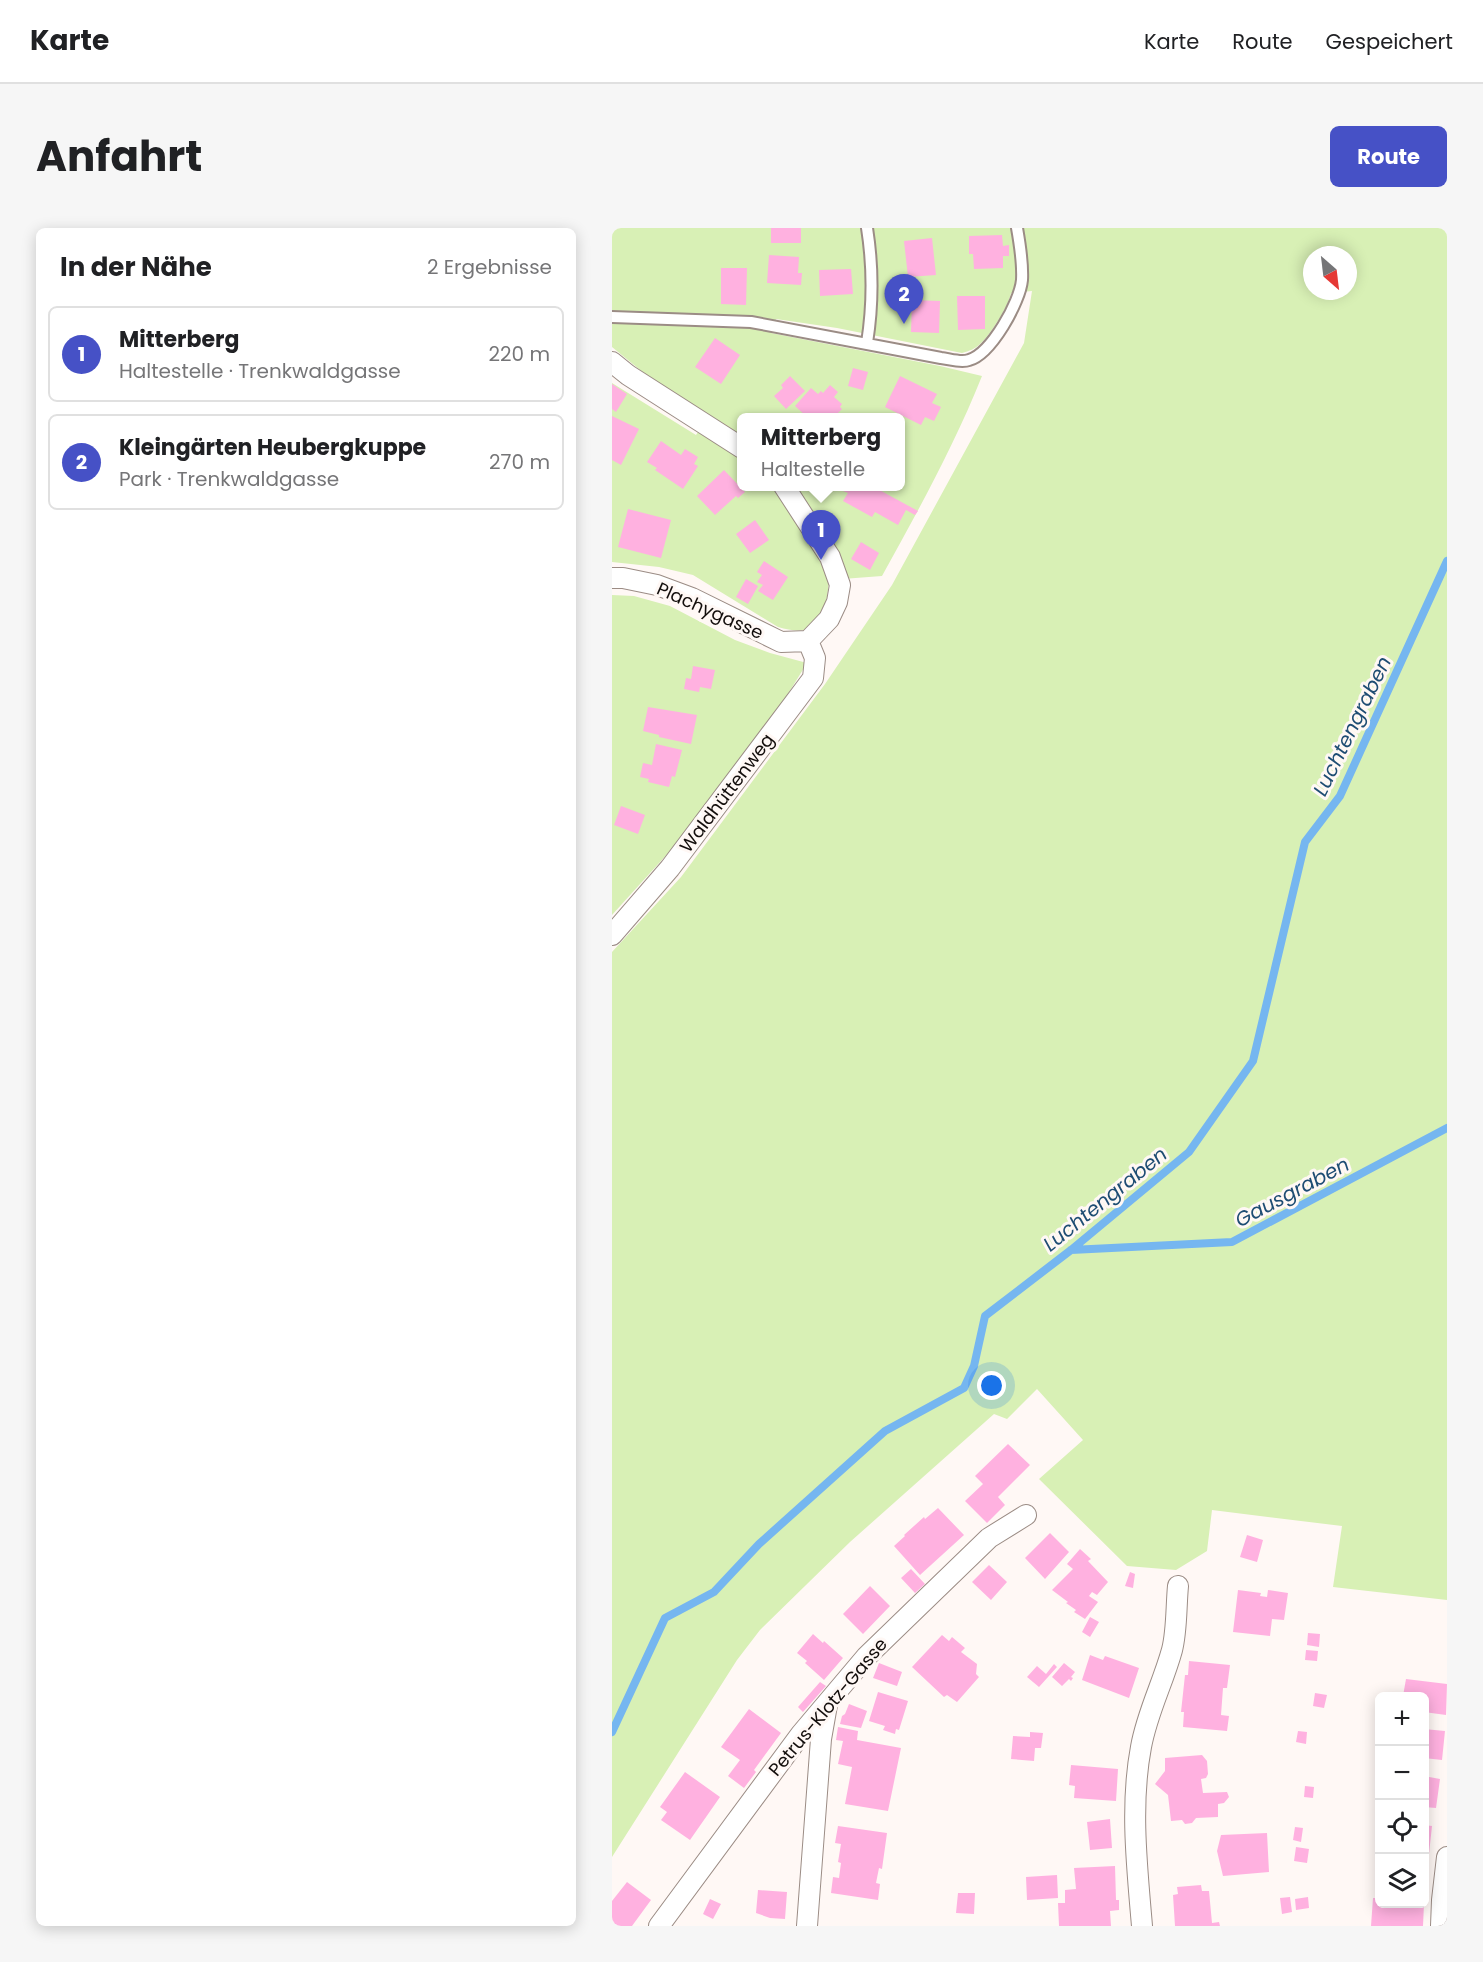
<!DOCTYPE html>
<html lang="de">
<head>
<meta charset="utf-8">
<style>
	body { margin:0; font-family:Poppins,sans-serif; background:#f6f6f6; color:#202124 }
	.controls { position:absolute; right:18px; bottom:18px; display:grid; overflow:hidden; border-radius:9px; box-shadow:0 3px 15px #0003 }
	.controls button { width:54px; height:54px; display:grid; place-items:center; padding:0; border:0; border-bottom:2px solid #e0e0e0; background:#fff; color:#202124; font:30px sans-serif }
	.compass { position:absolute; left:691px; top:18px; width:54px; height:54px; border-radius:50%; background:#fff; box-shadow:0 3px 15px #0003; rotate:152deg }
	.you { position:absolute; left:380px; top:1158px; width:21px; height:21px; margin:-15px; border:4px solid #fff; border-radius:50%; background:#1a73e8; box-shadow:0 0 0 9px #1a73e833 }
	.badge { display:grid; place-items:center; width:39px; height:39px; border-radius:50%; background:#4651c6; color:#fff; font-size:20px; font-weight:700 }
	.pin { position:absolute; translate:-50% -50px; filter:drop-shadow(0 2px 3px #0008) }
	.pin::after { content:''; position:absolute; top:32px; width:21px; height:18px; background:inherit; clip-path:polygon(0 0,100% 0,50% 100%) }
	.popup { position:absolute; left:125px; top:185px; width:168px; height:78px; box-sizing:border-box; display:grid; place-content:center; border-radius:9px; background:#fff; filter:drop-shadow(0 2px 4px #0005); font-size:20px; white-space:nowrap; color:#757577 }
	.popup b { font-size:22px; color:#202124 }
	.popup::after { content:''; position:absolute; left:50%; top:100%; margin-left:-12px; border:12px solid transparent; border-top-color:#fff }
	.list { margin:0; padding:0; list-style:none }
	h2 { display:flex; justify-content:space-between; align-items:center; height:78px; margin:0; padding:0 24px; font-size:26px }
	h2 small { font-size:20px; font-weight:400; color:#757577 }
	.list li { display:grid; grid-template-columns:39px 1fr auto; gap:18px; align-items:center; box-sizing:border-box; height:96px; margin:0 12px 12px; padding:0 12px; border:2px solid #e0e0e0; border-radius:9px }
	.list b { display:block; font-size:22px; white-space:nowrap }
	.list p { margin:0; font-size:20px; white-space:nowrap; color:#757577 }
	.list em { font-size:20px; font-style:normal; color:#757577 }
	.icon { flex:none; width:33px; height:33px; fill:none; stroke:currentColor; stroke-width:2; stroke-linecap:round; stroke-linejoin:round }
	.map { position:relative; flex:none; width:835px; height:1698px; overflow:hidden; border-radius:9px }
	header { display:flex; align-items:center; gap:36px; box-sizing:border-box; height:84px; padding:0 30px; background:#fff; border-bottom:2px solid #e0e0e0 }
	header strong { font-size:28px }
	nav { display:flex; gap:33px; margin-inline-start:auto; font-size:21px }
	.intro { display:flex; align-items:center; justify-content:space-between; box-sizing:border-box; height:144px; padding:0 36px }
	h1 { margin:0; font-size:42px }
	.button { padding:15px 27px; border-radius:9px; background:#4651c6; color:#fff; font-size:21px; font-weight:700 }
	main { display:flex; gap:36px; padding:0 36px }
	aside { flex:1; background:#fff; border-radius:9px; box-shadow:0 3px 15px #0003 }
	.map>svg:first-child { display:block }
</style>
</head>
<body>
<header>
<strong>Karte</strong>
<nav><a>Karte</a><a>Route</a><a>Gespeichert</a></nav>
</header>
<div class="intro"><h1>Anfahrt</h1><a class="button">Route</a></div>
<main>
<aside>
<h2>In der Nähe<small>2 Ergebnisse</small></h2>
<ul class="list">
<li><span class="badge">1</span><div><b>Mitterberg</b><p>Haltestelle · Trenkwaldgasse</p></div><em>220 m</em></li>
<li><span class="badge">2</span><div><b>Kleingärten Heubergkuppe</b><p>Park · Trenkwaldgasse</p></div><em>270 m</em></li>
</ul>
</aside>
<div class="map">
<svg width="835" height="1698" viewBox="0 0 835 1698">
	<rect width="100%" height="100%" fill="#fff8f5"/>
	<path fill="#d8f0b5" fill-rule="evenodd" d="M0 0H835V1372L721 1359 730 1298 600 1282 595 1323 564 1342 515 1338 427 1251 471 1212 425 1161 395 1191 382 1186 238 1314 148 1402 125 1432 0 1629V724L69 649 213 456 280 357 412 115 420 63 399 65C397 77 378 108 368 116 363 121 357 123 350 125L225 100 164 91 159 105 328 138 370 148C342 218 306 283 270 348L217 352C214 386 208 412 166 399L81 347 47 339 0 334V155L84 207 96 189 49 159 0 119ZM700 27H736V63H700ZM130 190H288V258H130Z
		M0 367 22 368 58 378 123 412 158 425 195 435 149 510 96 581 0 687Z"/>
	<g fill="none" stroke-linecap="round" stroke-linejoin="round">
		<path stroke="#75b6f0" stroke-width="8" d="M459 1022 620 1014 835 900
			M0 1504 53 1390 102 1364 147 1316 273 1203 352 1160 362 1138 373 1088 459 1022 577 924 641 833 693 614 728 568 835 333"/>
	</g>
	<path fill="#ffb1e0" d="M159 0H189V15H159Z
		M390 7 391 18 397 17V28H391V40L362 41 361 26H357V8Z
		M320 10 324 47 296 49 292 13Z
		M157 27 187 29 186 45H190L189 57 155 55Z
		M109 40H135L134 77 109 76Z
		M239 41 241 66 208 68 207 42Z
		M345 68H373V101L346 102Z
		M300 72 328 73 327 105 299 104Z
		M103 110 128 127 109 156 83 139Z
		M241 140 256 144 251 162 236 158Z
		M178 148 193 163 174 181 162 168 171 160 169 157Z
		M288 148 325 166 320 175 329 179 322 193 313 189 309 197 273 179Z
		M0 156 15 166 4 184 0 181Z
		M218 157 226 164 222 169 230 176 228 179 230 181 226 185 231 190H192L194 188 183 178 199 160 206 166 209 163 211 165Z
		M0 188 27 201 9 237 0 232Z
		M49 213 69 227 73 221 86 229 82 236 86 238 71 261 43 242 45 240 35 234Z
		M112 242 133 264 126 270 124 268 103 287 85 268Z
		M233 258H260L306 283 303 287 294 282 286 297 263 284 260 289 231 273 236 265 231 263Z
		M16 281 59 292 49 330 6 319Z
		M143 292 157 312 138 325 124 306Z
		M249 314 267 325 258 342 239 331Z
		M152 333 176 349 161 372 146 363 151 357 145 354 150 347 145 344Z
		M134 351 146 358 136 376 124 369Z
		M81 438 103 442 99 461 88 459 87 464 72 461 74 450 79 451Z
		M36 479 85 487 79 516 47 509V507L31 503Z
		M44 516 70 522 63 549 60 548 57 559 36 554 37 551 28 549 31 535 40 537Z
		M9 578 33 587 26 606 2 597Z
		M396 1216 418 1237 386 1269 393 1277 375 1295 353 1273 371 1256 363 1248Z
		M326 1280 352 1307 308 1347 282 1318 293 1308 292 1307 312 1289 313 1291Z
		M438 1305 457 1324 433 1351 413 1330Z
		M635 1307 651 1312 645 1334 628 1329Z
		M468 1321 479 1331 476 1333 496 1354 485 1367 480 1364 477 1368 486 1374 473 1391 462 1384 464 1382 454 1375 456 1374 440 1362 461 1341 455 1336Z
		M377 1337 395 1354 379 1372 360 1354Z
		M299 1341 313 1356 303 1365 289 1350Z
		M518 1344 523 1346 521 1360 513 1358Z
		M258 1358 278 1378 251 1406 231 1386Z
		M626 1362 649 1365 648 1368 655 1369 656 1362 676 1365 672 1392 660 1391 658 1408 621 1404Z
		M478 1389 487 1394 478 1409 470 1404Z
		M696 1405 708 1406 707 1419 695 1417Z
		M201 1406 211 1415 212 1413 231 1430 212 1452 193 1435 195 1433 185 1425Z
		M330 1407 337 1413 340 1409 353 1420 349 1424 365 1436 364 1446 367 1449 345 1474 335 1467 332 1469 300 1439Z
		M694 1422 706 1423 705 1433 693 1432Z
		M478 1427 491 1432 493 1428 527 1440 517 1470 470 1452Z
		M577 1433 618 1437 615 1460H611L609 1487 617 1488 615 1503 571 1499 572 1484H569L573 1447H576Z
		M267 1435 290 1444 285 1458 261 1450Z
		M452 1435 463 1444 459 1449 461 1450 459 1453 457 1451 450 1458 440 1449Z
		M442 1436 445 1439 427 1459 415 1449 425 1438 434 1446Z
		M794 1451 835 1456 834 1487 812 1484V1468H791Z
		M208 1454 214 1458 191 1484 186 1479Z
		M266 1464 296 1473 287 1502 284 1501 283 1506 271 1502 273 1498 257 1493Z
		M703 1465 715 1467 712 1480 701 1478Z
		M237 1476 255 1483 249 1500 228 1496 230 1488 233 1486Z
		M137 1481 169 1505 142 1542 144 1544 132 1560 116 1548 128 1532 109 1519Z
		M226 1499 246 1503 245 1512 289 1520 276 1583 233 1576 240 1539 226 1536 231 1513 224 1512Z
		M812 1501 833 1503 830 1532 812 1530Z
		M686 1503 695 1504 694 1516 684 1514Z
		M418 1504 431 1505 429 1520H423L422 1533 399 1531 401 1508 418 1509Z
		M590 1527 595 1533 596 1546 594 1550 589 1551 591 1565 615 1564 617 1569 612 1575 606 1576V1589L584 1590 580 1595 573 1596 570 1592 559 1593 556 1567 543 1556 553 1543V1530Z
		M459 1537 506 1541 504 1573 462 1570 463 1558 457 1557Z
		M73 1544 108 1569 78 1612 49 1592 55 1584 48 1579Z
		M812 1548 828 1551 824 1580 812 1579Z
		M693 1558 702 1559 701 1570 692 1569Z
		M498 1591 500 1620 478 1622 475 1594Z
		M812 1597 820 1598 817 1626 812 1625Z
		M226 1598 275 1605 270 1641 267 1640 264 1655 268 1656 266 1672 219 1665 221 1649 227 1650 229 1635 226 1634 229 1616 223 1615Z
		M683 1599 691 1600 689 1614 681 1612Z
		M655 1605 657 1644 611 1648 605 1623 609 1607Z
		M684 1619 697 1621 695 1635 682 1633Z
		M503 1638 504 1672H507V1682L498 1683 499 1698H447L446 1675H453V1662L464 1661 462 1640Z
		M445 1647 446 1670 415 1672 414 1649Z
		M15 1654 39 1672 20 1698H0V1673Z
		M589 1657 590 1663H597L600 1695 607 1694 608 1698H563L561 1667 566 1666 565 1659Z
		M146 1662 175 1664 173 1691 158 1690 144 1685Z
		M346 1665H363L362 1686 344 1685Z
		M678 1669 680 1684 670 1686 668 1670Z
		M696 1669 697 1680 684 1682 683 1671Z
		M761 1670H768V1676H812L811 1698H759Z
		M98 1671 109 1676 101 1691 91 1686Z"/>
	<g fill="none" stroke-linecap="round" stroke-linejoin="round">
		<defs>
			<path id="service" d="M0 89 139 94 329 130C338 131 349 135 357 132 379 126 408 74 410 52 411 35 408 17 405 0
				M255 115C261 77 261 38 255 0"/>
			<path id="minor" d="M0 134 16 147 130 220
				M172 258 218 329 228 357 225 374 217 391 196 413
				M0 350H11L45 357 80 370 169 414 196 413
				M0 707 58 640 201 450 203 430 196 413
				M47 1698 189 1506 254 1429 377 1310 414 1287
				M195 1698 209 1511 215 1477
				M530 1698C525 1639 518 1577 529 1519 535 1485 551 1455 560 1422 565 1403 564 1379 566 1358
				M829 1698 830 1672 835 1629"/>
		</defs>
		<use href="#service" stroke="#9b8c85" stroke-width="14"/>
		<use href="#minor" stroke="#9b8c85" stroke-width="22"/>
		<use href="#service" stroke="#fff" stroke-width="10"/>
		<use href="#minor" stroke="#fff" stroke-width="20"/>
	</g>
	<g text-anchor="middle" stroke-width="6" stroke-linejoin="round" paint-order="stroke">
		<g font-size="18" fill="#130e0c" stroke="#fff8f5">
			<text transform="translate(98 383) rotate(24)" y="6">Plachygasse</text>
			<text transform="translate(115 565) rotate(-53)" y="6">Waldhüttenweg</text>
			<text transform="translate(216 1479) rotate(-50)" y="6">Petrus-Klotz-Gasse</text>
		</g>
		<g font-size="20" font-style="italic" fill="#1e4d73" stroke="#fff8f5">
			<text transform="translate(740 498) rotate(-64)" y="7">Luchtengraben</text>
			<text transform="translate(680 964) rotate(-28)" y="7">Gausgraben</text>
			<text transform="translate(493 971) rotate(-39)" y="7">Luchtengraben</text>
		</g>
	</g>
</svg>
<div class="controls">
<button>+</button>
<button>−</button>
<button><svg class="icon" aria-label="locate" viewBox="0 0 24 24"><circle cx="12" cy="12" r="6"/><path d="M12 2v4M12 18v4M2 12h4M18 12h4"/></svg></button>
<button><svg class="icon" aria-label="layers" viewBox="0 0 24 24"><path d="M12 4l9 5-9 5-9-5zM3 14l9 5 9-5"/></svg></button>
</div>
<svg class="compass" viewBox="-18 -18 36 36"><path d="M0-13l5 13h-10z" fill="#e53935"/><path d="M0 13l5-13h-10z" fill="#757577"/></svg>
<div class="you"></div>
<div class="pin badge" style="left:209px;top:332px">1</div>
<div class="popup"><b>Mitterberg</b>Haltestelle</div>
<div class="pin badge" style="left:292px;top:96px">2</div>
</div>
</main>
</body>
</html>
